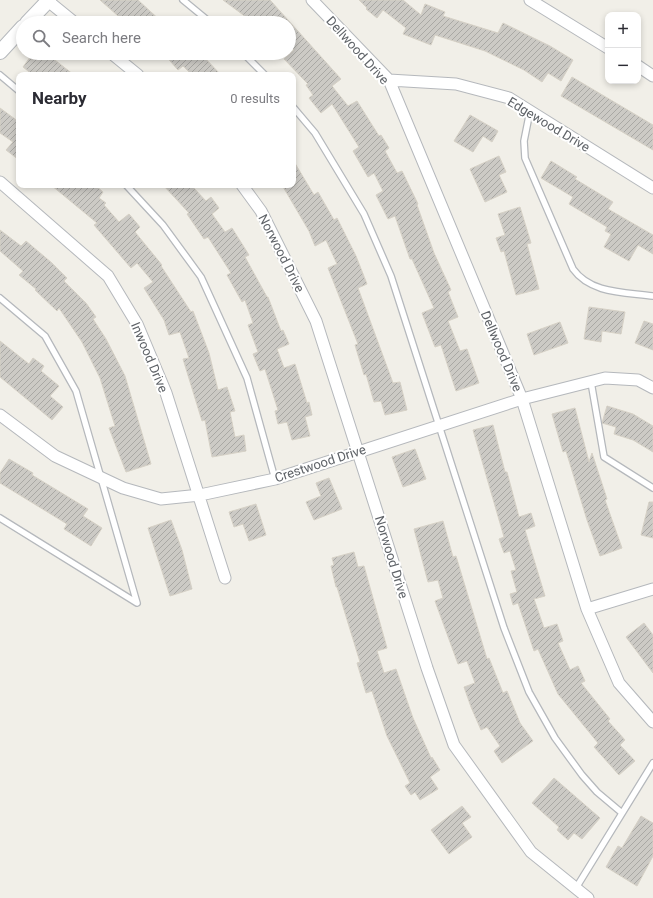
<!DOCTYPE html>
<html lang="en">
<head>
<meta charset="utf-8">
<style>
	body { margin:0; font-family:Roboto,sans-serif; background:#f7f7f7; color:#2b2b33 }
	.controls { position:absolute; right:12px; top:12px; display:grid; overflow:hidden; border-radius:8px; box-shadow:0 2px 6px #0003 }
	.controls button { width:36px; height:36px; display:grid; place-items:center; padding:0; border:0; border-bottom:1px solid #e1e1e2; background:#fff; color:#2b2b33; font:20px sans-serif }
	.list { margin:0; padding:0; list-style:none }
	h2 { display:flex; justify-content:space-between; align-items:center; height:52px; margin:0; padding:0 16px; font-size:17px }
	h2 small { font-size:13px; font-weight:400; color:#7c7c81 }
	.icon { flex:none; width:22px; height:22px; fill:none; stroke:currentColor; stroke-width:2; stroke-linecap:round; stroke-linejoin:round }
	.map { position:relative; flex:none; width:653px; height:898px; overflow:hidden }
	.search { position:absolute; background:#fff; box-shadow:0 2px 6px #0003; left:16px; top:16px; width:280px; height:44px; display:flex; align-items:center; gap:10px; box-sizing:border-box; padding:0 14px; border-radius:22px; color:#7c7c81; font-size:15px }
	.panel { position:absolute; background:#fff; box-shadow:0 2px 6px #0003; left:16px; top:72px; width:280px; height:116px; border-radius:8px }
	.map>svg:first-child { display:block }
</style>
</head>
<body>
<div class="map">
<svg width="653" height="898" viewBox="0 0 653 898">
	<defs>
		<pattern id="building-hatch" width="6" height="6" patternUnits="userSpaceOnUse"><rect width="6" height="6" fill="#cccac5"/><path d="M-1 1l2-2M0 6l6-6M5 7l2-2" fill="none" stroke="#a9a8a4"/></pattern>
	</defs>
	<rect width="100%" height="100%" fill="#f1efe8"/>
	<path fill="url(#building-hatch)" stroke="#d6d1c6" d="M100 0H138L163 23H126Z
		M223 0H270L341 79 332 86 348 106 357 101 379 136 381 135 389 148 385 151 397 173 402 171 418 204 417 205 434 253 451 290 448 292 458 317 448 321 460 351 467 349 479 383 456 391 441 345 435 347 422 313 434 308 412 259H410L395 216 388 219 376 195 383 191 374 173 368 177 353 151 359 147 332 104 321 113 309 98 313 95 306 85 308 84 284 59 294 50 289 45V23H254Z
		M359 0H403L421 15 425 4 445 12 443 16 498 33 503 23 550 46 573 60 561 81 548 73 542 82 524 70 485 51 435 35 431 45 403 34 406 28 383 10 377 18 366 9 367 8Z
		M33 53H46L74 75H33L23 67Z
		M163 53H196L201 58 203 56 221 75H192L183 66 178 70Z
		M572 77 653 125V150L561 96Z
		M0 108 19 122V160L6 150 13 142 0 133Z
		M470 115 498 131 492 142 483 136 473 152 454 141Z
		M499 156 506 172 499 175 507 192 485 202 470 169Z
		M293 160 314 195 318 192 334 220 337 218 356 256 367 284 358 288 393 383 400 382 407 410 385 415 381 401 374 402 366 374 364 375 355 345 358 344 328 268 337 264 326 240 315 246 309 231 282 185H293Z
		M551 161 577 177 575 179 613 202 608 209 653 235V254L638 245 629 261 604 247 611 234 605 231 607 227 569 204 573 197 541 178Z
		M51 185H95L103 192 99 198 106 203 104 205 119 222 129 214 140 227 135 232 162 265 161 266 191 312 193 311 209 353 218 390 227 387 235 411 230 412 235 437 244 435 246 451 212 457 205 420 202 421 183 359 189 358 180 332 169 335 164 320 144 288 153 282 137 263 131 268 94 225 97 223Z
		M163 185H191L206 201 211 197 219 208 212 214 225 232 232 228 249 255 245 257 267 297H268L281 331 283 330 289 344 277 349 284 368 295 364 307 403 309 402 312 415 305 417 310 436 292 440 287 422 278 424 275 411 278 410 265 369 260 371 253 354 258 352 248 325 253 323 245 300 242 302 227 275 231 273 208 237 204 239 187 214 189 213Z
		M520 207 531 243 527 244 539 289 516 295 504 251 501 252 496 238 505 235 498 214Z
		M0 230 21 246 26 241 52 263 67 278 64 281 86 303 96 317 93 319 106 339 125 376 151 464 126 472 109 428 115 426 100 378 82 342 59 308 57 311 35 290 36 289 19 275 23 271 0 251Z
		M589 307 625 312 621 334 602 331 601 342 584 339Z
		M644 321 653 324V350L635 343Z
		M560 322 568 343 534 355 527 334Z
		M0 341 29 364 33 358 44 366 41 371 59 386 50 396 63 407 52 420 0 377Z
		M607 406 633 414 653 426V452L633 440 614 434 616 427 602 423Z
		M575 408 589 462 592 453 607 499 605 500 622 548 600 556 587 520 566 451 563 452 552 414Z
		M493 425 505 472H507L519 517 531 513 535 526 525 530 545 596 534 599 544 628 557 624 563 641 558 643 570 670 578 666 585 681 581 683 610 719 608 721 625 740 620 745 635 761 619 775 594 747 598 743 558 694 538 649 534 651 518 603 513 605 510 594 517 592 511 571 516 570 510 551 504 553 499 539 504 537 473 430Z
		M415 449 426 479 403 487 392 457Z
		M9 459 33 473 32 475 88 509 83 516 102 528 91 546 64 529 67 524 0 483V473Z
		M329 478 342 509 314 520 306 502 321 496 316 483Z
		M649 502H653V538L641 535Z
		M256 504 266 535 249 541 243 524 234 527 229 512Z
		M171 520 182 550 192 589 170 596 148 528Z
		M443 521 453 557 456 556 487 659 489 658 503 693 507 691 520 723 533 741 502 763 494 751 500 746 487 727 481 730 471 707 464 687 475 683 467 661 458 664 435 601 443 598 438 580 428 582 414 529Z
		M354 552 358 567 364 566 387 648 377 651 384 673 396 669 413 718 431 758 432 757 440 770 430 777 438 789 420 800 415 792 411 795 405 786 410 783 387 736 372 691 366 693 357 663 360 662 337 587H336L331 566 334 565 332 558Z
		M644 623 653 635V673L626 637Z
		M554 778 600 818 582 839 574 833 568 840 557 830 559 827 532 803Z
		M462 806 471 817 462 823 472 837 449 854 431 830Z
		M641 816 653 823V856L637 886 606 867 618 846 622 848Z"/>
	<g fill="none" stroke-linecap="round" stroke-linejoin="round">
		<defs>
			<path id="service" d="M183 0 211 23
				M243 53 265 75
				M0 75 19 91
				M293 107 315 133 364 214 391 276 504 628 529 692 555 738 582 775 597 792 622 813
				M530 111 524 141 525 158 573 269C591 294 625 292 653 296
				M126 185 163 225 201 277 247 378 275 479
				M0 298 45 336 76 391 137 603 0 518
				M591 382 604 457 653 488
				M576 888 653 763"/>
			<path id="minor" d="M312 0 389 80 522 399 587 609 619 683 653 722
				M530 0 608 48
				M48 1 75 23
				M111 53 138 75
				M638 66 653 76
				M389 80 456 84 509 98 653 188
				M0 182 108 276 137 324 166 393 225 578
				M242 185 261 211 316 321 427 668 454 745 531 852 588 898
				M0 415 55 456 123 488 161 499 200 495 275 479 522 399 605 378 638 380 653 388
				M587 609 653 589"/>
			<path id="tertiary" d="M27 23 49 0
				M0 52 23 27"/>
		</defs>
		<use href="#service" stroke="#b5b8bc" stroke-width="8"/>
		<use href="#minor" stroke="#b5b8bc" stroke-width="13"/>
		<use href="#tertiary" stroke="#b5b8bc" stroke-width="16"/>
		<use href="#service" stroke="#fff" stroke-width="5.5"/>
		<use href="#minor" stroke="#fff" stroke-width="11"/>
		<use href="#tertiary" stroke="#fff" stroke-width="14"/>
	</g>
	<g text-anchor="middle" stroke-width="4" stroke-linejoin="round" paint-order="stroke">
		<g font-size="13" fill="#5f6368" stroke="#fff">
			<text transform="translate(358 50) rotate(48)" y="5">Dellwood Drive</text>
			<text transform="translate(549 124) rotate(31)" y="5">Edgewood Drive</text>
			<text transform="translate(282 253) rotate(63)" y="5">Norwood Drive</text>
			<text transform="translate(502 351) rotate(67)" y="5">Dellwood Drive</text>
			<text transform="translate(150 357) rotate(67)" y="5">Inwood Drive</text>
			<text transform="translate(320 463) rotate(-18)" y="5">Crestwood Drive</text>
			<text transform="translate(392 557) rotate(73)" y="5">Norwood Drive</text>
		</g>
	</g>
</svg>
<div class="controls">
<button>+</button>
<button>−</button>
</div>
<div class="search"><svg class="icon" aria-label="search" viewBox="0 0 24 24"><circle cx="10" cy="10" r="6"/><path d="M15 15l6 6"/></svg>Search here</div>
<section class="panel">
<h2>Nearby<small>0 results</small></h2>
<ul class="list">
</ul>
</section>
</div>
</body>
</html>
